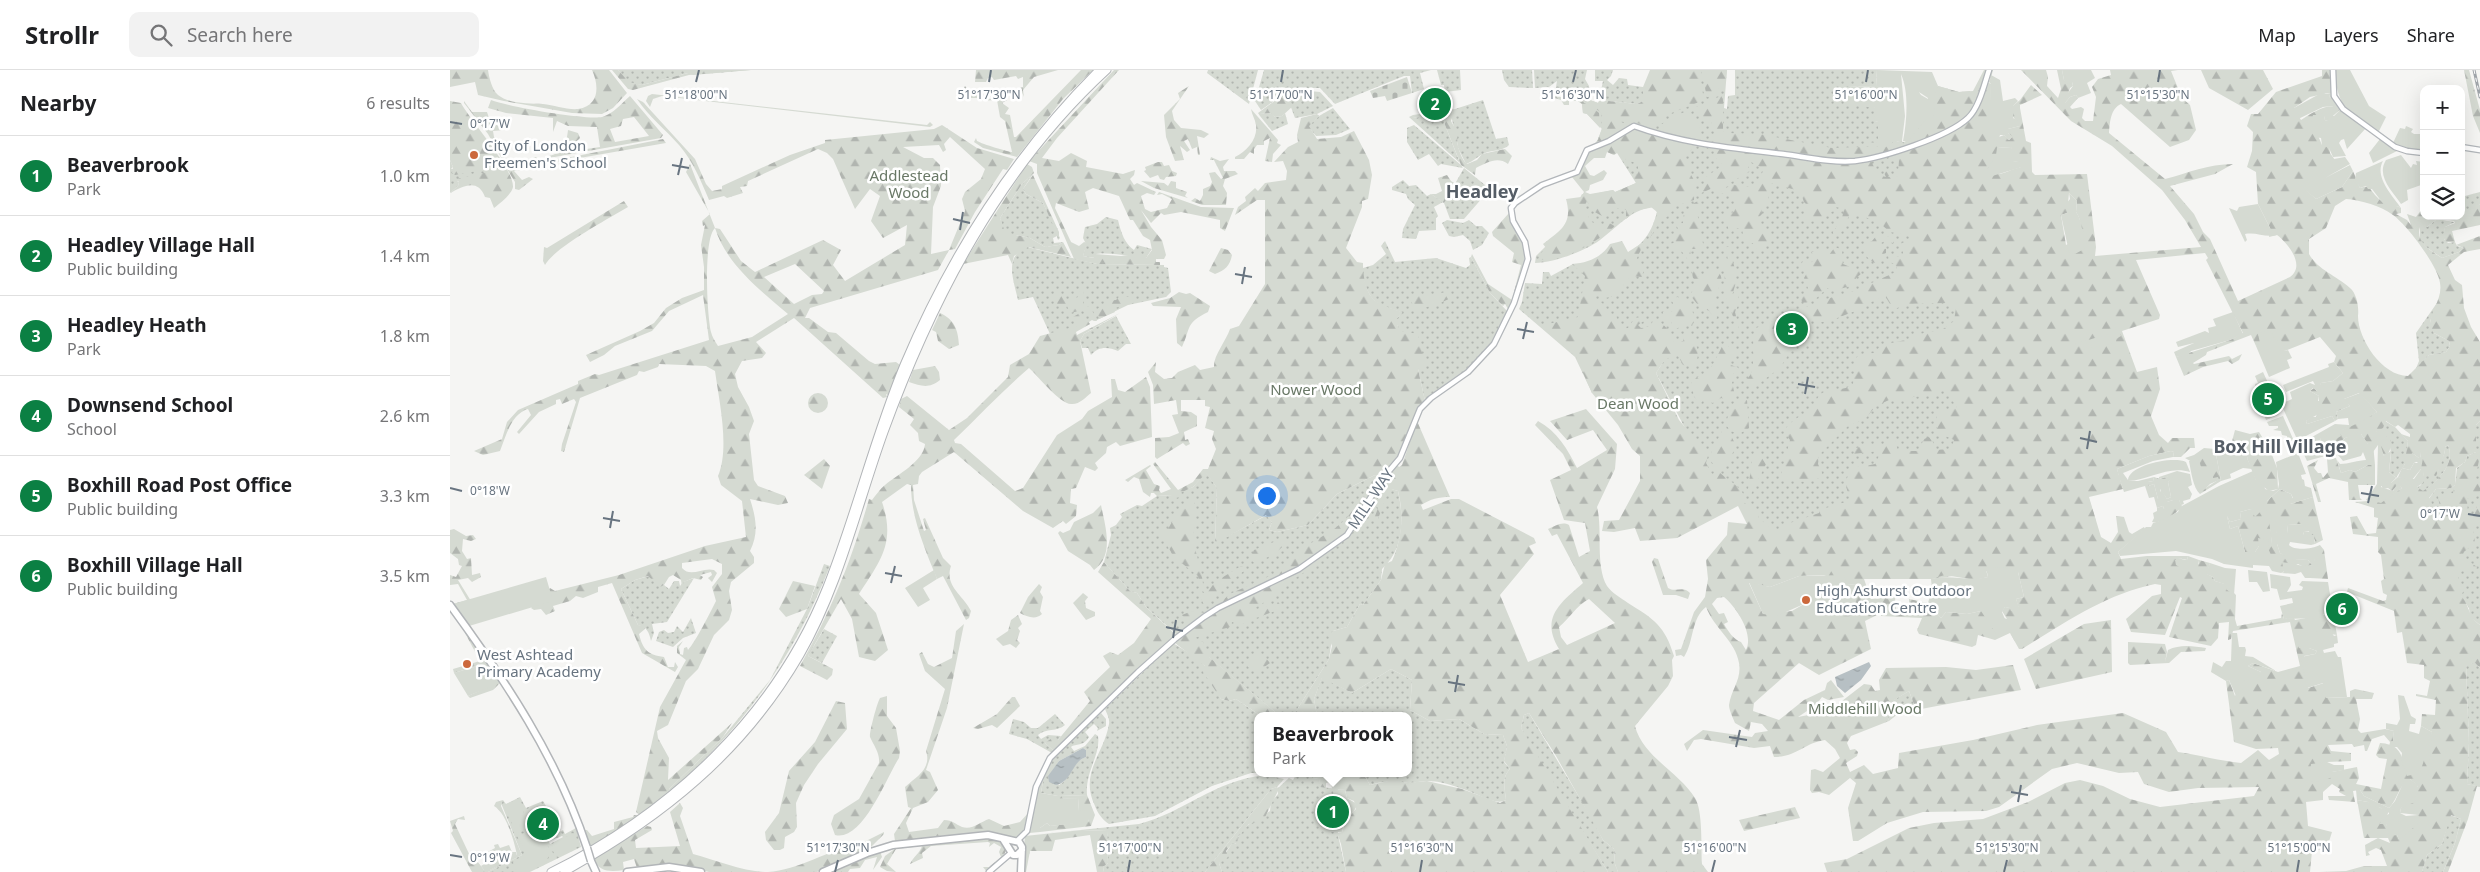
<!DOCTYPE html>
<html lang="en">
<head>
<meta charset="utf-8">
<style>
	body { margin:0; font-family:"Noto Sans",sans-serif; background:#f2f2f2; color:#202124 }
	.controls { position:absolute; right:15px; top:15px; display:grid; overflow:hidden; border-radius:10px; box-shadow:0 5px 20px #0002 }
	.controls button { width:45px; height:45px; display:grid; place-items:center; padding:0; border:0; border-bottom:1px solid #e0e0e0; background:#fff; color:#202124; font:25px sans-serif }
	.you { position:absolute; left:816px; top:425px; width:18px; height:18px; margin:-12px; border:4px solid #fff; border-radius:50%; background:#1a73e8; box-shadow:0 0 0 8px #1a73e833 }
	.badge { display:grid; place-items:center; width:32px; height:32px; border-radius:50%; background:#0b8043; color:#fff; font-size:16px; font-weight:700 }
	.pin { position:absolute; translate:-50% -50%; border:2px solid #fff; box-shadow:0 1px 5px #0006 }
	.popup { position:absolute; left:804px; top:642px; width:158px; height:65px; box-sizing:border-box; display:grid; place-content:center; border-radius:10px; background:#fff; filter:drop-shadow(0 1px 4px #0005); font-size:16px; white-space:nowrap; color:#757577 }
	.popup b { font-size:19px; color:#202124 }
	.popup::after { content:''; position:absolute; left:50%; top:100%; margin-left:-10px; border:10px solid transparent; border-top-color:#fff }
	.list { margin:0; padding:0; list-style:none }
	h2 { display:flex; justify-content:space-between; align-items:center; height:65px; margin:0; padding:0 20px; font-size:21px }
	h2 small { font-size:16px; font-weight:400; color:#757577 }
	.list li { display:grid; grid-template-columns:32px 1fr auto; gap:15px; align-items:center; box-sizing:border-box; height:80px; padding:0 20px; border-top:1px solid #e0e0e0 }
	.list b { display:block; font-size:19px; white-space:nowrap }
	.list p { margin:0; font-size:16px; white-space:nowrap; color:#757577 }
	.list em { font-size:16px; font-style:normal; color:#757577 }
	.icon { flex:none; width:28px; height:28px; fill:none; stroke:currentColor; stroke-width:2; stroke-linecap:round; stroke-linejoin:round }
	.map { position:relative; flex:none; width:2030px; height:802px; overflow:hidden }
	header { display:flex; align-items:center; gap:30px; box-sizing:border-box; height:70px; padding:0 25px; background:#fff; border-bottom:1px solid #e0e0e0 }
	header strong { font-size:24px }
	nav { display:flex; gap:28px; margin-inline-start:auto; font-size:18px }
	.search { width:350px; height:45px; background:#f2f2f2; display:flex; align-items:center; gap:12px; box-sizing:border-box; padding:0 18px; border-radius:10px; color:#757577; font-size:19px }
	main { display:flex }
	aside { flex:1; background:#fff }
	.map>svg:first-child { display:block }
</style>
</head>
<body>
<header>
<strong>Strollr</strong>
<div class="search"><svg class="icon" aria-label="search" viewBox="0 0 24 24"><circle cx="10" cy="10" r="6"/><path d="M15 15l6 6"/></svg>Search here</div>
<nav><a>Map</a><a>Layers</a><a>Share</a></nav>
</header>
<main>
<aside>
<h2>Nearby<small>6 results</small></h2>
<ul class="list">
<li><span class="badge">1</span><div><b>Beaverbrook</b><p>Park</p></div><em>1.0 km</em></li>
<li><span class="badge">2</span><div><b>Headley Village Hall</b><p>Public building</p></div><em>1.4 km</em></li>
<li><span class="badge">3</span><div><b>Headley Heath</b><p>Park</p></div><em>1.8 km</em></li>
<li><span class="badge">4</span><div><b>Downsend School</b><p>School</p></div><em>2.6 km</em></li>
<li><span class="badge">5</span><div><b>Boxhill Road Post Office</b><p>Public building</p></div><em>3.3 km</em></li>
<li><span class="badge">6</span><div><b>Boxhill Village Hall</b><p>Public building</p></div><em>3.5 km</em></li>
</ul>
</aside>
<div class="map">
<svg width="2030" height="802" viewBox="0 0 2030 802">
	<defs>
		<pattern id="grass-dots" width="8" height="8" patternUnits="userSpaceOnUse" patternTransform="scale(1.25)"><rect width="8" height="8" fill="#d5dad2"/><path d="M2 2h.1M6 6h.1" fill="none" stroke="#b1b5b0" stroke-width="1.8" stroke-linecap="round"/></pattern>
		<pattern id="forest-firs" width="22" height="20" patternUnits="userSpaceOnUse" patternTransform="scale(1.25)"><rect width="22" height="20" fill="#d5dad2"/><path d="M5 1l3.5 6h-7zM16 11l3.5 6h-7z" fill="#b1b5b0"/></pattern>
		<pattern id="cemetery-stones" width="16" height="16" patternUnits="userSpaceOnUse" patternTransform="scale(1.25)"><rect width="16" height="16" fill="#d5dad2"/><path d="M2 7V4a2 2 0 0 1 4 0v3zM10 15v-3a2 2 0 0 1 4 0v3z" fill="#b1b5b0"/></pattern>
		<pattern id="water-ripples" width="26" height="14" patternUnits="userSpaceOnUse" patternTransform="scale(1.25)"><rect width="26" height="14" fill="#b7c0c4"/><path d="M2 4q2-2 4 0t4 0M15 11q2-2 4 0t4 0" fill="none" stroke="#99a1a4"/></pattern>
	</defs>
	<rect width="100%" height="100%" fill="#f5f5f3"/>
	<path fill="url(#grass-dots)" fill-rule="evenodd" d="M168 0H301L243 5 238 3 192 15 179 13Z
		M758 0H808L799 34 757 3Z
		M814 0H981L970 3 974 19 962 23 960 6H954L885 34 870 18C840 17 834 24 811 40L805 31Z
		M987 0H1010L1011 20 995 22 994 15H991Z
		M1052 0H1082L1083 18 1059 17 1054 10Z
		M1084 0H1137L1135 9 1139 16 1140 30 1148 33 1194 37 1200 14V0H1277L1274 38 1277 39 1278 26 1285 25V0H1427L1426 16 1397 17 1425 38V51L1428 52 1448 73 1458 71 1488 16 1509 22 1520 21 1523 25 1531 27 1569 192 1572 217 1646 451 1576 496 1481 509 1349 504 1300 456 1291 432 1235 441 1236 360 1206 303 1215 289 1142 323 1125 287 1069 239 1072 232 1075 213 1092 214 1093 202H1099L1101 206 1123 194 1139 200C1173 185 1197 182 1207 142L1201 137C1180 141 1167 157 1150 170 1135 181 1103 193 1085 193L1086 186 1115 157 1132 124 1139 125 1163 120 1165 122 1186 113 1167 83 1164 85 1145 76 1152 59 1137 44 1133 43 1132 34 1120 26 1105 23 1107 11 1099 17 1085 18Z
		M1145 0H1163L1161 6 1157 10 1163 15 1169 8 1177 9 1178 15 1193 17V31L1187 34 1149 30 1153 11H1145Z
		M849 20 870 22 883 36 867 44 845 48 839 32 843 24Z
		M1033 30 1046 69 1057 67 1059 75C1053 81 1043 80 1035 83 1028 86 1024 91 1016 94L1009 80 1001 45 1005 39Z
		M883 38 900 59 886 65 866 66 858 56 869 46Z
		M822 43 825 47 832 46 835 43 838 54 822 61 810 46V44Z
		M993 43 995 55 1010 93 959 47 963 45V48Z
		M964 55 1011 95 1013 98 991 94 988 96 979 84 968 90 957 72V58Z
		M0 90 3 97 1 99 49 97 52 99 7 111 9 112 8 116 0 123Z
		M1014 98 1040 119 1014 149H1000L994 133Z
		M583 104 573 119 576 124 593 133 610 168 608 170 607 166 603 168 604 173 613 172 609 175 595 177 580 168 566 165H555L550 148 572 114Z
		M953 110 959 116 966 115 977 126 981 124 993 132 984 137 988 146 986 148V160L969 161 966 169 952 168 953 159 965 135 958 129 956 124 942 120V117Z
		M2030 122V134L2018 144 2011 146V127Z
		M656 147 668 150C671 163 675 174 684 180L687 175 702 179 696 188C680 187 663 182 646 184L645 188 633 186 636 174 633 168 635 157 647 154Z
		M1987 149 2005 152 1995 157 1994 169 1998 173 2005 172 2007 176 2014 178 2009 182 1992 188 1976 177 1970 170V157H1977Z
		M997 150 1013 153 1019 150 1026 156H1032L1039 163 1032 175 1023 180 1020 171 1013 165 1004 167 999 166 992 153Z
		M935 171 945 192 986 188 1016 198 1020 195 1019 188 1021 187 1040 223 1057 241C1047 284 1008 308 975 331L968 299 947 255V248L952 243C944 239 933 237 926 232 918 226 911 208 913 198L923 195 936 184 931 176Z
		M577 177 647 194 714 195V197L718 198 721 222 716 227 678 235 645 251 642 250 639 252 640 254 600 264 583 227 568 230C564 211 553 186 577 177Z
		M1989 230 1980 251 1984 263 1999 271 2000 276 1996 282 1979 285 1965 301 1969 291 1966 263Z
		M666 246 681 274H676L668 281C658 277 649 276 641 285L638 278H632L630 271 634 264Z
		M1935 351 1945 357 1958 371 1955 394 1946 408 1939 402C1941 382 1945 373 1926 362Z
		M2030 351V555L2020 547 2019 538 2010 525 1995 480C1987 478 1981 478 1981 469L1987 463 1992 446 1978 430 1986 419 2001 418 2005 415 2007 398 2015 392 2017 386 2026 382V355Z
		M1998 375C2006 394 1987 412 1973 422L1967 417 1971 415 1974 402 1988 401C1989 392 1996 385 1995 377Z
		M756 402 767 418 765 473 817 445 822 452 819 460 827 462 858 455 887 424 925 405 936 410 932 416 948 421C954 448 954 480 932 499L931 510 913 535 910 534 897 557 883 561 879 589 843 646H830L732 565 726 564 696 537 687 523 680 521 654 492 661 465 660 458 666 455 672 447 670 444 687 435 692 436 707 426 722 425 743 417Z
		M374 494 380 496C344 587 294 657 220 722L219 719 273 667 320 610 357 539Z
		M199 506 210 516 214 515 219 519 224 511H229L230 516 233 512 244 508 217 552 202 554 204 563 201 571C199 562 197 557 188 555L171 519 185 510Z
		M241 548 246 563 233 568 223 577 206 571 209 562 214 560 218 563 224 562 227 556 233 562Z
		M374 559 387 566 372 593 358 586Z
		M723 573 747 588 755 596 771 629 779 631 786 629 811 646H808V703H801L762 716 705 746 659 754C653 750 648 744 645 736 629 703 654 684 659 654 660 649 657 644 655 639Z
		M2025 593 2030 598V717L2017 714 2019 673 2016 594Z
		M941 599 962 610 960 640 980 651 1009 649 1034 664 1053 665 1057 676 1054 692 1060 699C1051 708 1055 718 1056 730 1046 736 1028 724 1016 720 1005 716 990 711 978 711 971 711 965 713 958 713 941 712 937 710 920 715L913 703H958V646H867L864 629 872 607 902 623Z
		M1459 621 1466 640 1448 644 1439 651 1435 635Z
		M651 643 656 649V656L647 661 648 658 644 654 635 662 639 667C633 677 626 673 621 677L624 681 635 676 645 664 648 666C651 685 635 701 637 725L608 726 591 723 594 705 593 704 599 691 609 681ZM633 678 636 680V687C621 692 621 709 609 715L598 707 609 691Z
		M1079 643 1144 752 1153 770 1164 779 1165 794 1168 802H1158L1084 683 1071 658 1074 645Z
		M605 644 615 655C607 662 596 658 588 665L591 669 598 665 611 666 608 670 595 673 604 681 602 683 577 669 559 664 563 649 574 652 581 658H588Z
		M847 703H861L862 708 869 709 871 717 888 719V765L896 802H772L769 793 783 772 786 774C790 757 805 750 820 741L821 732 828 724V718L839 708 843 710Z
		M815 705 834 709 827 717 821 719 755 802H654L653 797 658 793 657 761 632 760 581 765 689 754C735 742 763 711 815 705Z
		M70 727 76 738 93 731 96 736 89 740 95 752 90 754 100 774 113 767 112 766 99 771 91 754 94 753 99 767 113 760 115 764 126 758 131 777 80 802H38L72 785 51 733 53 730 56 734Z
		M2000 745 2011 749 2005 773 1993 802H1972L1977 785 1992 774Z"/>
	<path fill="url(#forest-firs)" fill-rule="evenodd" d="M0 0H38C39 7 42 20 48 25 59 34 79 33 93 34 104 35 117 40 128 39 150 36 149 15 142 0H159L177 23 163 38 152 44 122 43 54 31 28 25 25 12 0 17Z
		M162 0H168L179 12 192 15 238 3V0H301L239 5 183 20 178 19Z
		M526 0H608L584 7 573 20 574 27 570 18 573 17V7L568 9 566 6 544 10 542 7 538 8 536 12H525Z
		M631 0H643L613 29 567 87 533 78 524 72 526 68 527 71C532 74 559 82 562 82L555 51 550 47 547 30 528 31 527 28H517L513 20 515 16 521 24H529L530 30 548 28 551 24 557 30 552 33 559 38 555 44 560 45 564 67H566Z
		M664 0H669L607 68 592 88 609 91 621 83 637 91 636 97 673 104 685 100 684 105 680 109 684 115 687 113 706 122 704 125 697 123 691 126 695 139 701 142 717 138 722 129 712 124 707 125 709 122 751 137 784 138 775 161 770 158V150L731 142 714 145 711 143 701 153 691 140 701 157 712 170 716 185 714 189H706V192H710V195L647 194 624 189 587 103V94L579 91ZM643 118 669 126 680 150H683L693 166 700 170 702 180 696 188 692 184 671 186 645 184 644 188 633 186 637 173 634 172 629 176 621 172 605 138 606 133 629 142 639 139 635 122Z
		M1200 0H1249L1254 30 1214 46 1213 53H1206V60L1214 61V65L1191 57V54L1186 53 1184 55 1167 50 1180 56 1181 60 1186 58 1242 75 1241 81 1236 82 1235 88 1242 96 1239 101 1245 112 1244 130 1226 136 1218 146 1210 151 1200 168 1207 142 1204 137 1185 141 1176 149V140L1171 137 1152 146 1141 140 1137 131 1133 139 1142 152 1153 158 1159 153 1165 156C1148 171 1112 194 1089 189V185L1096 178 1093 174C1111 160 1123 154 1116 129L1131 127 1134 122 1122 107 1128 103 1134 85 1148 70 1152 58 1151 43 1138 32 1120 26H1129L1148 33 1149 30 1187 34 1193 31V17ZM1157 82 1164 85 1168 82 1175 89 1188 94V103L1183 106 1186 113 1165 122 1163 120 1140 124 1135 122 1139 120 1140 115 1153 110 1157 103 1154 100 1144 106 1140 105 1135 96 1144 88H1155Z
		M1251 0H1277L1275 15 1269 18 1267 25 1257 27Z
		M1534 0H1543L1541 8 1535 7 1520 43 1510 53 1457 76 1454 73 1474 51 1478 28 1469 22 1486 19 1488 16 1509 22 1523 21Z
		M1571 0H1596L1598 7 1597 16 1608 28 1611 19 1607 0H1612L1614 10 1622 12 1623 16 1620 18 1615 33 1620 27 1626 25 1628 28 1620 37 1622 39 1631 37 1634 39 1632 48 1635 51H1643L1646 27 1642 17 1648 9 1661 5 1660 0H1728L1721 1 1732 28 1740 35 1746 60 1739 70 1720 77 1671 34C1660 39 1660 53 1659 63L1715 109C1738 103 1758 94 1783 94L1765 104 1720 116 1744 144 1753 162 1760 169 1788 231 1840 207C1856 196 1838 173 1827 165L1819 167 1820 158 1808 134 1806 102 1797 97 1802 81 1803 62 1797 56 1801 44H1808L1826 22 1872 6V0H1884L1887 22 1884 23V28L1879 27 1881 23H1878L1860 27 1844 38 1851 50C1863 42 1880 31 1891 39L1877 51 1875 50 1874 46 1863 54 1872 75 1879 73 1880 83 1885 90 1855 119 1866 129 1892 117 1903 101 1910 118C1920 115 1919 118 1925 125 1929 130 1936 134 1940 139L1947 136 1951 138V143L1946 144 1957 150 1961 155 1957 144 1966 147 1974 136V146H2011L2030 134V155L2002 161 2005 172H1996L1993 167 1995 157 2005 153 2004 151 1987 149 1977 157H1970C1965 172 1981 181 1992 188L2009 182 2014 178 2006 175 2030 166V179L2014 182 1998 195 2005 210 2012 215 2014 238 2021 257 2030 272V351L2026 355V382L2017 386 2015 392 2006 398 2005 415 2001 418 1986 419 1979 428 1985 439 1990 438 1988 426 2003 423 2009 399 2019 389 2030 385 2025 411 2030 414V421L2026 427 2017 429 2018 445 2021 447 2024 445 2030 427V454L2023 457 2025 473 2010 485 2027 497 2024 501 2012 500 2007 511 2015 518 2011 526C2021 537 2017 546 2030 555V598L2025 593 2016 595 2019 673 2017 714 2027 716 2018 749 1998 802H1993L2005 773 2011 749 2001 745 1992 774 1977 785 1972 802H1869L1896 801 1914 796H1937L1931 780 1926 778 1918 782 1920 785 1916 786 1915 775 1928 768 1940 773 1938 768H1914L1907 730 1918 732 1939 742 1930 754H1936L1940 762 1947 765 1949 769 1968 745 1950 743 1951 738 1968 716 1960 709C1948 716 1948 729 1939 738L1914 726 1910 720 1903 721 1905 732 1879 730 1878 726H1896L1889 722 1890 719 1882 714 1873 722V730L1856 732 1858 756 1882 762 1877 778 1862 781 1860 802H1377L1374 793 1397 789 1459 758 1484 753 1533 749 1578 732 1615 713 1630 710 1653 716 1680 729 1710 737 1804 726 1809 717 1748 718 1719 722 1694 714 1688 702 1669 703 1627 693 1602 699 1549 737 1536 741 1473 742 1437 753 1408 771H1403L1398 738 1406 713 1400 708 1379 725 1369 722 1362 723 1360 720 1361 700 1365 699 1373 702 1390 688 1385 679 1375 670C1354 673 1347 687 1324 687L1320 676 1304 678 1251 669 1244 670 1237 681 1234 674 1253 660 1302 667 1305 663 1318 661 1312 654 1301 652 1299 661 1285 653C1283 648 1279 640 1279 635 1281 620 1292 609 1289 593 1286 572 1264 558 1256 537 1241 548 1244 572 1234 587L1231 585 1226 586 1225 580 1231 579 1244 542 1255 527 1258 509 1256 490 1277 465 1278 452 1297 454 1288 436 1227 468 1190 471 1185 458 1164 462 1152 461 1154 451 1169 450 1190 411V386L1182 379 1168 355 1142 323 1126 287 1090 256 1128 247 1135 206 1122 194C1138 193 1152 187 1160 174L1172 171 1178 182 1195 171 1187 188V195L1194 198 1192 207 1181 206 1164 226 1151 229 1150 226 1145 225 1140 228 1152 233 1161 244H1165L1172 259 1178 258 1185 248 1191 247 1195 250 1188 255 1191 258 1201 256 1203 250C1214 251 1222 264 1225 275L1233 271 1235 263 1240 262C1248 276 1251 285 1243 300L1239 301V296L1233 295 1228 286C1216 285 1212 294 1206 303L1229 350 1258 385 1256 393 1262 404 1269 402C1278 411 1298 419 1294 433L1305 438 1309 448 1324 461 1333 459 1334 455 1369 443V440L1399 431 1400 427C1393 413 1396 407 1405 395L1410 397 1425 394 1429 386 1428 381 1404 384V379C1413 375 1420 376 1429 375 1435 374 1438 371 1445 370L1448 381H1468L1474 369 1479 367 1483 372 1485 380 1501 379 1504 370 1489 363 1485 354 1488 342 1507 337 1493 318 1482 325 1463 327 1457 330H1439L1426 336 1415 349 1398 356 1369 385 1368 394 1372 403 1370 408 1357 412 1335 410 1331 405 1340 370 1334 361C1341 350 1348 348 1358 341 1365 336 1366 325 1376 321 1385 318 1395 321 1403 314L1406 288 1410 284 1424 283 1432 275 1460 269 1478 261 1489 262 1504 251 1506 238 1497 233 1457 234 1440 241V234L1435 226 1414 235 1410 240C1398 242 1381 253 1370 252L1367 249 1356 253 1348 262 1341 280 1330 298 1304 317 1297 314 1296 310C1309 300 1299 272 1306 258L1373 230 1404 221 1448 201 1445 194 1439 192 1438 184 1450 187 1453 183 1452 173 1460 170 1458 165 1440 162 1426 150 1400 144 1392 161 1384 168 1383 162 1392 148 1394 139 1386 137 1382 142 1374 139V150L1355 152 1354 140 1357 135 1354 132 1350 121 1320 113 1318 132 1311 137 1312 144 1309 147 1310 154 1322 166 1310 180 1304 178 1303 173H1298L1293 165 1292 157 1282 160 1280 166 1275 144 1284 142 1286 137 1280 120 1274 124 1269 123 1282 114C1300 120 1306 117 1314 99L1301 92 1298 97 1301 101 1267 120 1265 117 1249 124V121L1253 119 1256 107 1273 95 1266 88V79L1269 78 1381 93H1404L1420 89 1428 105 1436 107 1434 103 1436 101 1440 104 1438 107 1448 106 1449 90 1445 91 1443 85 1437 86 1486 68 1520 48 1537 12 1541 14C1541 28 1540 40 1539 53L1532 55 1536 65 1549 67 1554 65 1559 70 1562 67 1558 63V59L1570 56 1558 40 1570 30 1581 15 1592 25 1570 35V38L1576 71 1581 73 1582 102 1585 105 1637 104 1646 177 1645 186 1751 177 1735 150 1712 120 1662 76 1621 51ZM1561 77 1563 91 1568 92 1571 97C1556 100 1551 109 1537 100L1547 85V78ZM1619 123 1627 131 1626 142C1632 150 1629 157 1634 165L1616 175 1611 145 1617 143ZM1896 129C1911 130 1931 136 1943 145 1957 155 1988 196 1990 213 1993 230 1979 241 1980 257L1984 263 1999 271 2000 276 1996 282 1979 285 1958 306C1932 306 1908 269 1908 246 1909 237 1907 224 1900 218 1887 206 1868 200 1859 184V169L1876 158 1885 136ZM1755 183 1758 188 1756 190 1793 263 1780 270 1726 287 1734 306 1753 297 1778 291 1782 294 1789 290 1792 284 1782 289 1779 286 1744 294 1743 293 1756 285 1757 282 1801 265 1806 276 1826 271 1835 281 1870 267 1886 286 1884 292 1893 303 1883 311 1871 313 1867 321 1864 318 1860 321 1869 326V339L1866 347H1861L1856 351 1857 354 1882 346 1885 351 1888 349 1886 342 1900 336 1894 329 1909 323 1927 342 1894 359 1872 366 1870 369 1874 375 1879 376 1881 384 1887 386 1889 373 1895 368 1911 364 1923 382 1928 375 1935 387C1941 383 1943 370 1939 364L1936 367 1935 362 1932 360 1926 362 1933 358 1936 351 1945 357 1948 355 1960 364V367L1951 364 1958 371 1956 384 1953 386 1955 394 1952 398 1960 400 1964 393 1968 391 1962 383 1969 388 1970 382 1971 399 1964 409 1948 407 1941 413 1931 415 1933 419 1938 418 1942 421 1948 415 1952 418C1936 429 1923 431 1905 432L1924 438V447L1928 448 1926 463 1917 464 1907 446 1900 447 1903 464 1928 467V482L1931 485 1934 509 1931 511 1933 523 1937 525 1936 530 1933 531 1898 518 1897 522 1944 541 1947 563 1952 562 1957 593 1974 595V608L1980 611 1977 626 1966 624V626L1986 630 1985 645 1972 644 1971 656 1982 662 1973 690 1955 698C1952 682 1947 674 1930 673L1926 685 1929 688 1937 689 1931 719 1906 714 1909 708 1907 697 1882 702 1877 692 1901 691V683L1881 681 1878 675 1902 674 1904 677 1914 675 1915 681H1917L1922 669 1934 665 1940 672H1943L1944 661 1935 659 1911 663 1908 660 1910 649 1906 629H1922L1924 623 1905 619 1900 621V627L1877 628 1874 613 1858 618 1854 586 1865 584 1867 581 1859 578 1867 562 1887 565 1883 543 1845 550 1844 548 1834 549 1832 543 1831 548 1787 556 1785 549 1786 525 1775 514 1765 511 1763 507 1757 504 1760 493 1749 490V494L1728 488 1737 490 1738 486H1697L1671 489 1668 482 1695 459 1694 457 1682 464 1679 462 1674 447 1666 446 1668 462 1661 473 1651 467 1639 427 1673 419 1667 399 1699 386 1721 381 1724 382 1723 387H1731L1740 378H1745L1744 368H1722L1718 373 1709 365 1701 346 1710 319 1707 297 1687 302 1672 261 1709 249 1710 245 1686 190ZM1998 375C2006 394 1987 412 1973 421L1967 417 1973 413 1974 402 1986 406C1989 400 1996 382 1995 377ZM1536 500 1568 502 1574 527 1566 529 1569 539 1555 537 1552 541 1557 549 1531 541 1517 544 1496 542 1491 548 1478 533 1459 529V541H1446L1445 527 1421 529 1414 509H1481L1495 505 1525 510 1538 507ZM1374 505 1397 515 1407 514 1404 536H1359L1354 534 1342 541 1313 544 1299 513 1320 517 1349 506ZM1705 514 1711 515V524L1702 526 1676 549 1681 562 1715 565 1730 527 1732 528 1719 567 1761 576 1768 568 1769 553 1779 552 1778 570 1781 569 1783 561 1840 552 1850 596 1828 602 1803 593 1798 596 1811 602 1794 609 1785 626 1779 610 1776 611 1784 672 1806 679 1828 678 1829 684 1819 690 1808 680 1791 693C1770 691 1750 685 1728 682L1716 662 1673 643 1587 655 1523 670 1449 683 1448 698 1423 704 1414 695 1400 702 1396 693 1407 686 1408 682 1405 679 1400 680 1397 673 1401 666 1439 651 1436 635 1459 621 1466 640 1571 620 1563 595 1526 600 1496 597 1436 598 1429 610 1430 620 1425 621 1421 615 1414 614 1379 641 1348 647 1366 635 1372 627 1378 630 1394 627 1381 610 1377 613 1375 620 1354 630 1329 650 1303 641 1304 633 1349 593 1369 605 1421 579 1415 551 1431 543V546L1472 548 1467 560 1469 564 1522 577 1526 575 1528 565 1545 570 1560 563 1569 579H1572C1614 553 1656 524 1705 514ZM1274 527C1287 538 1304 564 1296 580L1291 572C1284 570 1278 561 1274 554L1278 552 1274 543 1269 544 1262 534 1267 528Z
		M1751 0H1813L1823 19 1798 40 1759 18Z
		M2014 0H2019L2030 40V63L2023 46Z
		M739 16 722 41 724 50 731 58 751 60 759 64 754 68 747 66 750 85H748L747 77 742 79 738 69 734 71 740 80 737 82 730 76 734 90 725 91 716 67 714 45 730 29 728 23Z
		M849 18V20L840 28 842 37 832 46 825 47 821 43 810 44V46L808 43 837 22Z
		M1089 23 1126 30C1136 33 1142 37 1149 43L1150 58 1137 44 1133 43 1132 34 1129 31H1119V35H1114L1111 30Z
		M1273 25V61L1276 63 1310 64 1382 78 1438 76 1443 72 1452 71 1454 76C1412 103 1317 81 1268 75L1261 52 1253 51 1249 42 1244 39 1240 43 1237 41Z
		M180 26 213 65 211 68 99 88 98 86C114 83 116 76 118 60L128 63 130 68 116 82 150 77 147 57 118 56 107 51 103 62V48L56 43 38 38 41 30C60 37 134 50 152 47 163 44 172 33 180 26ZM184 47 199 66 165 72 160 59 171 56 173 49Z
		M187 29 193 32 245 89 256 114 262 121 272 119V116L340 85 375 73V70L484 59 492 55 527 78 564 89 557 100 553 99 525 142 505 179 499 180 488 200 360 238 355 248H359L378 262 386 263 419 291 425 294 446 292 450 295 438 325 436 324 437 327 433 328 344 248 306 272 316 283 312 288 292 291 285 304 288 317 299 337 304 351 299 364 304 410 308 416 335 426 338 433 328 435 300 429C306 448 309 463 300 481L304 487V493L281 512 279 521 282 540 279 550 264 565 248 599 236 611 218 655 207 661 208 668 219 688 218 710 282 653 273 667 219 719 220 722 191 746 186 742 210 637 236 590 227 583V576L233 571 229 577 230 584 233 585 234 578 237 577 238 580C246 571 259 545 266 531L262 517 272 504V494L262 489 232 493V498C241 508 252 497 264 500L267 503 262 512 258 508 262 505 261 502 250 505 253 507 251 510 243 508 234 512 232 517 231 510 223 505 219 507 214 515 210 517 198 506 185 510 171 519 188 555 194 556 195 559 189 564C193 580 198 585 214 587L218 597H224L225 592 228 597 225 602 192 583 162 513 148 517V522L133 528 126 526 120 531 103 536 105 541 96 545 91 539 84 540 81 538 100 518 105 521 169 505 255 476 296 467 292 431 271 415 268 406C280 378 269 331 265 301L256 296 209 294 208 297 194 302 189 301 187 305 130 328 114 382 111 381 112 374 126 332 124 329 112 334 110 329 106 330V334L89 342 69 364 67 362 81 345 78 339C61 344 56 366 50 381L33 385 24 381 52 369 57 352 68 340 128 314V311L145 304 149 305 259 270 253 225 219 241 202 261 165 276 154 285 140 292 136 285 190 261 204 253 216 238 232 228 254 220V197L251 175 255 155 253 156 252 151 260 144 236 102 240 94 265 158 270 159 291 191 305 202 373 170 391 180 383 195 395 211 455 175 457 155 433 168 421 151 430 126 420 119 405 139 383 89 377 83 368 79 298 111 297 116 290 117 293 123 277 128 274 126 259 130C251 111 243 91 229 75 215 59 199 47 187 29ZM500 67 535 99 531 109 515 122 512 129 515 141 499 180 481 184 483 137 491 116 490 95 483 88H474L453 77 489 75 493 82 496 80 494 74ZM265 158C276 194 311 221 338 244L302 267 268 276C265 271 262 267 261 262 257 245 253 169 265 158ZM345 194 374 221 372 224 362 225 344 234 314 207Z
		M0 31 11 33C20 50 64 99 63 117 62 124 50 133 44 138L40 128 35 127C28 108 13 116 0 123L8 116 9 112 6 109 52 99 49 97 5 105 2 103 3 97 0 90Z
		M14 31 22 42H37L40 51 55 60 43 61 44 67 58 84 52 89 38 64 14 33Z
		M801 39 828 70 827 73 831 75 823 84 822 92 815 91 820 68 814 71V75H807L804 79V84L800 82 794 89H785V87C797 81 808 69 806 55 805 49 802 45 801 39Z
		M1005 39 1001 51 1008 64C1005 72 1011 89 1017 94L1027 90 1032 84 1055 79 1062 86 1058 94C1047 86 1037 93 1026 98L1025 105 1011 95 995 55 993 44 963 48V45Z
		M867 44 869 46 859 56 867 69 891 67 904 61 919 90 922 105 918 129 912 131V137L896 178 907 192 913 193C913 205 915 224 927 232 935 237 945 239 953 243L947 248V255L951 261 968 264 975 296 968 299 975 331C961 350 957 373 945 393L949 397 952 395 967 351 1000 427C988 427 981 429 971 435L973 440 1001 429H1009L1084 468 1086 473 1079 476 1084 484 1050 525 1078 592 1109 579C1090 548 1110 533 1133 513L1107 464 1102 466 1098 459C1105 456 1112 451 1119 455L1129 487 1140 481 1135 453 1114 450 1100 410 1121 400 1113 384 1085 355 1088 351C1107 361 1118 380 1127 398L1157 380 1143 360 1117 370 1100 351 1136 339 1167 374 1165 399 1147 437C1153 460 1145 495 1157 516 1162 523 1171 528 1178 533 1204 549 1215 556 1224 586L1222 590 1223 606 1218 616 1185 656C1193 687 1229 702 1245 728 1253 740 1251 778 1252 794L1258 802H1168L1165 794 1164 779 1153 770 1106 686 1079 643 1074 645 1071 658 1158 802H896L891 774 887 763 892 762 897 748 906 739 904 731 897 728 895 720 882 719 881 712 876 713V718L870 717 869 709 862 708 861 703H913L920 715 943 710 956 713 977 711 1012 719 1050 733 1056 730C1055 718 1051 708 1060 699L1054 691 1057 676 1053 665 1034 664 1009 649 980 651 960 640 962 610 941 599 902 623 872 608 864 629 867 646H843L879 589 882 576 878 565 883 561 897 557 910 534 913 535 931 510 935 494 942 491C952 468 954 445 948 421L941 419 938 422 928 449 925 452 924 449 928 438 926 436 934 417 932 416 915 444 893 471 858 500 842 510 825 526 803 539 804 541 828 532 832 537C819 545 805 547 791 555L782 552 780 557 744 568 746 573 754 571 753 578 762 584 759 587 830 646H811L786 629 779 631 771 629 753 602 755 596 721 570 604 681 595 673 602 668 608 670 640 631 634 622 660 597 653 586 660 582 668 585 684 573 701 549 648 502 654 492 680 521 687 523 696 537 725 564 730 562 732 565 735 563 737 551 732 545 742 541 755 543 782 523 824 504 851 479 883 460 896 449 928 407 925 405 887 424 858 455 827 462 819 460 822 452 816 445 765 474 767 418 756 403 743 417 730 423V427L726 428 722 425 707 426 704 423H701L700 427 693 422 689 409 684 407 678 412 675 410 700 395 701 396 696 400 704 414 710 416 709 420 711 423 721 419 703 394 705 392 728 420 743 412 753 399H758L766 379 762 369 764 361 755 358 760 337 755 336V330H731V341L741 342 747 346V356L734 362 735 370 738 369 740 374 736 376 733 373 707 389 705 387V368L719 367 729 363 722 345 728 344 726 330 704 334 703 315 698 302 706 292 705 302 714 309 722 308 728 302 745 295 750 300 764 297C763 286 776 271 780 259L789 256 815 214V130H807L785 145 788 137 796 131 795 127 805 118 808 121 815 113 836 110 837 101 833 91 824 92 838 77 848 72 847 65 851 48ZM1139 529 1165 553 1117 575 1111 567 1109 557C1120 548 1126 536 1139 529Z
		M213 69 216 73 95 94V99L90 97 64 101 72 110 79 107 83 109 69 120 65 119V112L55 96 86 87 91 93Z
		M761 87 770 91 779 89 773 97 774 101H785L788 104 775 109 773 116 777 123 776 135H752L741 131 745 128 750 131 753 125V119L760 116 762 112 759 103 765 102 771 109 773 108 764 90H760Z
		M708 92H712L714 96 719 95 722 101 727 103 726 106 716 107 714 110 710 109 708 105 700 108 694 101 696 100 695 97Z
		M577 94 582 97 584 103 572 114 550 148 556 165H566L580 168 595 177 609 175 613 172 621 187 578 177 564 186 562 194 558 185 513 194Z
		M583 105 609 162V168L593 133 576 124 573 119Z
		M997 105 1001 111 1006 114 994 133 981 124H986L992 121 988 108Z
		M691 111 714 113 718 116 721 111 726 112V118L737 122 735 126 738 128 704 118Z
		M174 131 178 137C158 149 105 177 95 195L93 191 94 177 97 178Z
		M1248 131 1251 132 1250 140 1247 142 1254 179H1240L1241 188 1238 190 1230 179 1228 183 1221 177V174L1225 172 1228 159 1226 154 1233 153V146L1241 139 1240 135Z
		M1059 143 1073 170 1076 187 1062 236 1058 239 1055 234 1053 236 1040 223 1021 187 1022 184 1038 214 1062 230 1071 195 1062 192 1064 183 1043 166 1042 162Z
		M1428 164 1441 167 1444 170 1443 173 1435 171 1431 173 1430 178 1436 179V183L1432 185 1431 190 1425 193C1417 189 1413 184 1415 174L1422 171Z
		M1276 177H1279L1286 203 1281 207 1286 212 1282 226 1287 224 1290 231 1285 242 1289 259 1284 261V249L1274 223 1275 200 1270 195 1271 190 1278 191Z
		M1385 177 1392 180 1393 194 1410 201 1411 204 1406 208 1407 214 1383 221 1378 218C1369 224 1364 235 1352 232L1351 229 1358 218 1354 208 1357 203 1351 194 1354 190 1360 193 1363 191 1362 182 1374 179 1375 184 1379 185Z
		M771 178 778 180 782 185C780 196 775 200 765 204L759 201Z
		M1241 198 1249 207 1252 206 1257 200C1281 201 1268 215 1266 227 1265 234 1266 241 1267 248L1265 249 1259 241 1248 235 1240 225 1248 212 1243 208Z
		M634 220 633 234 641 238 647 251H645L642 250 640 244 636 246 633 240 620 243 617 236 612 238 602 229 606 225H614L616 229 620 230 628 227 630 221Z
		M729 222 736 224 740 223 760 236 758 242C735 253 741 258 732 277L727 273 726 249 731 237 703 236 701 233 720 228Z
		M995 222 1001 228 988 234 965 240 961 231 966 225H985Z
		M669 227H685L686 232C679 235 669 236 663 239L665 242 649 249 647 239 653 236 655 231 666 230Z
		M1228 227 1242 237 1244 250 1242 256 1236 252 1233 256 1223 260 1221 251 1212 247 1213 242H1222L1223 233 1220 228Z
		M490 243C505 250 508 260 509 275L499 279 488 271 486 262 482 260Z
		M630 243 640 254 626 262 627 265 670 243 634 264 630 271 641 323C636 327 629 335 621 334 610 334 588 306 579 298 553 320 529 346 504 370L505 373 511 374 565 421 573 418 607 365 632 349 638 341 662 327 661 309H665L668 320 675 322 696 307 700 317 702 367 670 376 666 372 657 377 656 383 645 393 648 398 645 401 635 397 626 418 621 419 620 433 627 435 626 446 616 454 613 451 603 458 573 441 504 382 472 402 469 406 468 414 463 415 464 430 474 461 476 460 473 449 475 448 493 488 501 496C494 516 513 525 521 541L519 548 516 550 493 506 487 509C475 479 461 448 461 415L457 414 432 432C446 473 430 491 409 524L426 543 438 580 425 591 409 587 402 549 391 529 358 586 383 599 382 605 377 610 350 596C382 539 401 492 419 429L422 430C426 425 430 419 435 415 447 405 474 391 475 374L469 371 468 363 460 355 464 349 449 337 451 329 457 326 499 360 517 348 558 307 560 295 579 284 590 266 627 256 623 247Z
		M1274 273 1279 277H1284L1287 282 1281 287V295L1289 298 1280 307 1284 310 1282 312 1285 326 1280 330 1271 328 1263 333 1253 330 1251 333 1244 327 1241 311C1266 298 1261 296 1274 273Z
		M485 296 489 302 490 310C479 319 471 316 459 312L463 300Z
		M358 333a10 10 0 1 1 20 0a10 10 0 1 1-20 0Z
		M1288 330H1297L1299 358 1289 364 1281 361 1275 354 1283 334Z
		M1273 359 1279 361 1286 376 1278 393 1267 400 1261 391 1263 388 1261 383Z
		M1785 360 1800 364 1809 362 1814 370 1823 371 1819 377 1827 398 1828 419 1819 421 1806 411 1797 388 1800 383 1814 377 1812 376H1803L1800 382 1789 379 1776 383 1775 377 1781 375Z
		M1754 378 1765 379 1771 411 1750 424 1754 419 1768 410 1763 408 1758 397H1751L1735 388 1744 385Z
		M1308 382 1316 394 1300 426 1298 420 1303 383Z
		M1886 388 1891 403 1900 400 1905 402 1918 395H1925V415H1908L1910 428 1912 430H1899L1898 412 1879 408 1866 414 1871 432H1868L1857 396 1868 390 1864 398 1868 403H1871L1873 408 1878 402 1877 389Z
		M374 389 380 396 372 419 354 405Z
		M1724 404V407L1718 412 1721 427 1717 429 1710 419V428L1708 429 1704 414 1698 416V412L1703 411 1704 407 1710 409Z
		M1830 419 1841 424 1843 429 1840 434 1863 427 1873 470 1865 474V470L1860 466 1853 465 1854 462H1859L1861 447 1852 454 1838 455 1837 463H1827L1820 451 1822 474H1827L1830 483 1845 489 1858 490 1862 495 1854 497 1848 494 1831 503 1822 501 1821 487 1809 476 1805 482H1795L1788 456 1780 459 1777 446 1780 452 1791 449 1790 442 1801 439 1811 441 1817 431Z
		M743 426C748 446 743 452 744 470 745 484 752 499 753 514H750L748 506 724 487 708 460 718 459 727 443Z
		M1723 430H1729L1732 436C1727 444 1711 454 1702 452L1704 448 1703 443 1707 441V438L1713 436 1714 439 1717 432Z
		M651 435C655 455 665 486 644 500L640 495 618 481 608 463 610 461 613 463 620 460 624 452 643 443Z
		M4 459 16 466 23 465 26 469 21 471 13 469 12 481 17 489 21 488 22 505 30 503 31 507 22 512 18 508 8 510 21 531 3 534 17 530 8 514 0 515V505L6 507 12 496 9 495 8 489 0 483V460Z
		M831 469 837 473 824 484 806 493 803 492 801 487 804 480Z
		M1870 475 1874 480 1878 509 1860 508V504L1869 499 1864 489Z
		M1204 488 1208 489 1218 518C1226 523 1233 515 1240 523L1238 529 1226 525H1213L1202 492Z
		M791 496 796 498 795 500 759 529 760 534 757 536 753 533 747 519 750 518 753 523H757L765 512Z
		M343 511 365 516 357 539 336 547 329 539Z
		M589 514 592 517 590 522 593 527 590 541 592 544C586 550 577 547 570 543L578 527Z
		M633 523 638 527 635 531 636 538 645 542V546L636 550 623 533Z
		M568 545 572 554 568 558 570 561 567 570 570 573 566 578 560 574 553 576 546 569 558 561 561 550Z
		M1661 550 1662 602 1586 619 1574 589 1634 554Z
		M514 554 497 638 476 700 480 702 488 720 478 732 463 738 456 753 459 762 488 758 494 750C503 750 505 754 512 757 523 760 530 752 539 749L554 756 570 752 581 740 576 762 566 769 547 765 445 771 444 764 461 738 458 737 455 717C466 707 482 699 476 681L495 619 475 601 469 584 472 582 478 594 484 597 502 588 506 561Z
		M15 563H17L51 612 43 620 20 628 18 626 29 621 39 603 34 594 4 603 3 599 30 591Z
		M1678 572 1715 574 1717 582 1715 592 1718 580C1730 574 1743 576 1756 578L1755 581 1731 582 1719 593 1680 595 1678 593Z
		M808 585 815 587 820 593 807 602 798 597 799 588Z
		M437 626V646L446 658 450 681 449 688C437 706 413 772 385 765L381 754 384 745 409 729 429 693C430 683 424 676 420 667 419 663 427 633 430 628Z
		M562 627H565L570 636 547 658 542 655 528 659 523 658 547 644Z
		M386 631 395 633 397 659 368 694 354 715 346 733 347 757 344 762 335 767 334 778 330 780H324L316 770 315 762 329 743 339 701 365 672Z
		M593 704 594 705 591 723 608 726 637 725 645 745 641 756 590 762V758L597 753 600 756 639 751 633 741H629L628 728 588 730 580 759 587 717Z
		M827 717 829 719 815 747 808 752 799 754 788 767 787 774 783 773 776 781 778 787 769 793 772 802H755L821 719Z
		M53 730 51 736 72 785 38 802H22L1 763 3 761 0 751 14 746 15 750 8 749 5 754 21 788 24 787 34 800H40L67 785C64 771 57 744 44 736L46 732Z
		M230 733 233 738 230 746 243 784C265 790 294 802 318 802 347 800 380 781 409 771L412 773 434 762V764L420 778 367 802H259L230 795 212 794 187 798 184 789 173 792 174 800C160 802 149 802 144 789L197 756 201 757 202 760 185 770 186 778 230 776 220 742Z
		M1345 737 1350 748 1294 761 1289 750Z
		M184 745 190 746 140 778 134 760H137L142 766 164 759V752L183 747Z
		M632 760 657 761 658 793 653 797 654 802H647L640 765 605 770 602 781H580L576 802H572L575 766Z
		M537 767 549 769 556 775C557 788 547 793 537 802L533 797H539L551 787 549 782 551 777 544 773 539 777 540 773 538 772 481 776 472 783 473 788 460 794C463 787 470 783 472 776L446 779 437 794 446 802 437 801 430 797 435 786 446 778Z
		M430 781 432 787 423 800 427 787 415 790 410 798 400 799 398 802H375Z"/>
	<path fill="url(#cemetery-stones)" d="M957 7 962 23 937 31 935 26 923 28 920 21Z"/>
	<path fill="#d5dad2" d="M1427 0 1482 2 1488 16 1484 27 1469 22 1471 25 1485 33 1483 47 1477 48 1458 71H1453C1457 50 1459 22 1451 4L1455 46 1452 71 1443 72 1438 76 1429 79 1428 76H1416V72L1428 73V52L1424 51 1425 38 1397 34 1396 17 1426 16Z
		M1612 0H1641L1645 8 1637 13 1641 23 1628 28 1626 25 1620 27 1615 33 1612 31 1623 16 1622 12 1618 15 1614 10Z
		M1884 0H1900L1919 36 1936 47 1928 63C1897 40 1889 41 1884 0Z
		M1541 5 1550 10 1553 31 1565 28 1568 31 1563 36V48L1569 51 1570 56 1558 59V63L1563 67 1558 70 1554 65H1550L1548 72 1536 65 1531 55 1533 53H1539C1537 43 1542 45 1536 34L1540 30 1541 14 1539 12Z
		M1873 22 1875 24 1881 23 1879 27 1884 28 1889 37 1886 39 1882 36 1873 37 1846 50 1842 44 1844 38Z
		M202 24 477 55 480 52 483 55 480 57 212 26 203 29 200 37 196 31 198 26Z
		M1891 39 1916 58 1897 79 1894 69 1891 70 1889 73 1896 86 1883 87 1879 78 1872 75 1871 68 1865 67 1859 57H1863L1861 53 1863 45H1874L1875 50 1877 51 1879 46H1884Z
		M1237 41C1250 50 1251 57 1250 72L1214 65 1213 51Z
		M1956 56 1963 59 1961 62 1964 64H1970L1974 69V81L1955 78 1943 73 1950 58 1955 59Z
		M1930 69 1947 81 1923 93 1919 83Z
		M1561 77 1565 85 1563 91 1571 92 1572 97 1539 107 1537 100 1546 85 1547 78Z
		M1951 85 1961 98 1963 94 1967 95 1966 91 1974 92 1971 106 1974 114 1957 120 1958 130 1951 134C1942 121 1926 106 1936 90Z
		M1895 87 1900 94 1875 108 1900 95 1903 101 1892 117 1866 129 1854 119 1884 89Z
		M1933 91C1924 107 1942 125 1951 138L1947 136 1944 141 1938 140 1922 119H1918L1916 116 1910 118 1905 109 1906 103Z
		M1619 123 1627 131 1626 142C1633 151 1629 160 1638 168L1636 178 1625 184 1619 182 1611 145 1617 143 1616 134 1620 129Z
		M1808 134 1820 158 1827 165C1815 168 1807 162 1795 164L1797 170 1795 172 1779 138 1787 141 1789 137Z
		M1783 242 1793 264 1780 270 1741 281 1738 285 1726 287 1724 282 1744 273 1728 277 1726 272 1755 261 1759 263 1758 258 1766 256 1763 249Z
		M1668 257 1671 266 1666 269V273H1671L1674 279 1669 282 1663 273 1633 280 1631 276 1625 274 1658 264 1659 259Z
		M1820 260 1826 271 1831 270 1835 281 1838 280 1842 288 1837 290 1840 298 1819 307 1806 276 1810 273 1808 264Z
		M1884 292 1893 303 1883 311 1871 313 1869 322 1863 318 1860 321 1869 326 1868 331H1872L1869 336 1872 342 1856 351 1857 354 1882 346 1885 351 1856 366 1846 367 1831 334 1842 329 1840 322 1860 313 1865 315 1863 311 1836 322 1833 315 1879 297 1878 294Z
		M1813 302 1831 341 1828 345 1816 350 1808 330 1815 327 1813 322 1807 323 1805 314 1808 313 1805 306Z
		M1910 323 1927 342C1915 350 1901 357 1890 361L1891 366 1883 371 1879 370 1876 365 1870 369 1874 375 1879 376 1881 384 1887 386 1879 385 1857 391 1847 370 1862 367 1885 354 1899 355 1898 348 1888 349 1886 342 1900 336 1898 334 1892 333 1894 329Z
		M1833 346 1847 378V380L1839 383 1837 366 1832 365 1831 361 1823 360 1828 358V356H1819L1817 352Z
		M1905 362 1911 364 1918 374 1923 373 1925 395H1918L1905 402 1900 400 1891 403 1887 390 1890 394C1898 394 1909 390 1916 390L1913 382 1911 386 1893 391 1888 385 1889 373 1895 368 1903 365Z
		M1928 375 1931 376 1934 386 1941 381 1939 402 1946 408 1941 413 1943 416H1931V417L1943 421 1949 411 1952 413 1950 416 1952 418 1931 433 1916 430 1927 414Z
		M1803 376H1812L1814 384 1806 390 1800 384 1797 388 1802 399 1793 398 1780 404 1781 408 1771 411 1765 379 1775 377 1776 383 1789 379 1800 381Z
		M1721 381 1724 382 1723 387 1703 391 1673 403 1678 410C1679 395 1723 386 1736 392L1740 402C1719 395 1699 410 1678 411H1688L1704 407 1703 411 1698 412V416L1704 414 1708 429 1711 419 1717 429 1721 427 1718 412 1724 405 1709 409V407L1727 401 1740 404 1742 415 1738 417 1742 424 1740 429 1733 431 1734 434 1731 435 1729 430 1725 434 1723 430 1717 432V438L1714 439 1713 436 1707 438 1704 427 1699 428 1695 416 1674 422 1670 410 1666 411 1665 409 1669 407 1667 399 1699 386Z
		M1968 382H1970V387L1973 388 1971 399 1961 411 1948 407 1952 398 1960 400 1964 393H1968L1961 387 1962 383 1969 388Z
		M1848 383 1856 404 1851 405 1852 409 1854 410 1855 416 1861 418 1863 427 1840 434 1837 431 1843 428 1841 424 1830 419 1817 431 1816 441H1811L1805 447 1801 439 1790 442 1791 449 1780 452 1777 446 1780 459 1788 456 1795 482H1805L1809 476 1808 468 1819 470 1818 478 1824 492 1822 501 1819 496 1803 495V498L1774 494 1762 489 1726 481 1670 486 1668 482 1696 457H1701L1703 453C1712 451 1718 446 1728 442L1730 437 1769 416 1803 401 1806 410 1813 409 1815 419 1823 421 1828 419 1829 414 1826 392Z
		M1749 390 1751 397H1758L1763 393V408L1768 407 1769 410 1760 414 1750 424C1743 418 1741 401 1739 391Z
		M1861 447 1862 461 1854 462 1853 465H1864L1865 474 1861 475 1840 472 1839 475C1845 481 1862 479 1870 475V488L1864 490 1871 491 1869 498 1872 504 1863 503 1860 508H1855L1851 502 1845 504 1831 503 1834 502 1832 492 1854 496 1862 495 1858 490 1840 489 1830 483 1827 474H1822L1819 451 1825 450 1827 463H1837L1838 455 1852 454V449Z
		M1738 486 1749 490 1747 503 1734 500 1726 495 1725 490H1737Z
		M1760 493 1775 498 1786 499 1784 525 1777 520 1774 514 1765 511 1763 507 1756 504Z
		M1565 497 1568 502 1574 527 1566 529 1570 540 1561 541 1560 538 1555 537 1552 542 1559 559 1546 564 1531 541 1517 544 1496 542 1491 548 1478 533 1482 519 1481 509C1501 504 1518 512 1538 507L1536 498Z
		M484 500 487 509 473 518 480 530 468 537 455 518Z
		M1798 500 1817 502 1820 521 1813 522 1807 512H1799Z
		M1820 504 1840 507 1841 515 1837 522 1852 520 1853 517 1849 515 1852 511 1878 512 1883 543 1874 544 1868 550 1865 548 1834 549 1830 536 1843 533 1842 528 1830 530 1827 519 1821 518Z
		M1394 505 1397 515 1407 514 1405 541 1386 550 1382 548 1368 552 1356 542 1359 536 1354 534 1327 546 1313 544 1299 512 1320 517 1349 506Z
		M96 507 103 531 19 556 3 534Z
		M1858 557H1864L1867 562 1879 559 1884 566 1887 565 1888 573 1884 574V577L1873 580 1874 583 1885 581 1888 587H1891L1897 627 1876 628 1873 613 1857 618 1851 587 1865 584 1867 581 1859 578H1849L1847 563H1856Z
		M1782 563H1787L1789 577H1795L1796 580 1795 586 1803 587 1826 601 1803 593 1798 596 1811 602 1806 611 1794 609 1795 616 1786 626 1779 610 1776 611 1761 602 1763 592 1772 597 1776 591H1781Z
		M34 594 47 614 18 626 4 603Z
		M1948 625 1954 626 1961 646 1966 649 1965 654H1960L1959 661 1969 664 1971 656 1982 662 1980 689 1974 690 1970 703 1957 706 1951 690 1952 683 1947 677H1939L1940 672 1943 671 1944 661 1936 659V653L1947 655 1950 649Z
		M1877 692 1884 695H1894V700L1882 702 1880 708 1871 712 1859 711 1861 694Z
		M1955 709H1960L1968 715 1965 732 1951 738 1950 743 1956 746 1968 745 1971 751 1949 770 1947 765 1939 766 1936 754H1930L1932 746 1939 744V742H1933L1931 738 1920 736 1918 732 1907 730 1906 720H1910L1914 726 1939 738 1945 731Z
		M883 719 895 720 897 728 907 734C905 744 894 750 892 762H878L875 757 877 756V733H884Z
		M628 728 629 741 637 740 639 752 600 756 597 753 590 758V762L579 763 585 729Z
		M68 729 80 757 66 763 54 735Z
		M90 756 96 768 93 770 107 788 103 790 100 784 94 795 77 802H67L63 792 74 788V779L67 766Z
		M123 763 129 776 108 787 101 775Z
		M48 774 50 778 59 775 62 782H66L67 786 40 800H34L31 796 38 792 34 784 45 778 44 775Z"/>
	<path fill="url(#water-ripples)" d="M1419 592 1421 596 1411 610 1395 623 1387 616 1385 607Z
		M633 678 636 680V687C622 691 622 712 606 715L599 712 598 706 609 691Z"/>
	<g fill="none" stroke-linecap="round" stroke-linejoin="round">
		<defs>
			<path id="secondary" d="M1883 0 1884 26 1893 39 1945 77 1957 81 1974 83
				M2011 77 2030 80
				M567 771 577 761 586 717 600 688 688 602 725 569 754 547 768 538 849 499 897 465 933 408 950 388 970 339 981 328 1018 302 1044 274 1064 233 1078 189 1075 172 1063 151 1061 138 1065 133 1092 115 1127 102 1137 80 1159 71 1184 56C1233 74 1282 78 1333 84 1356 87 1381 93 1405 91 1432 88 1498 67 1518 48 1529 38 1534 15 1539 0
				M539 802 561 783"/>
			<path id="trunk" d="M0 535C55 610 108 689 137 778
				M553 769 563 785H567L572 780
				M141 791 146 802
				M177 802 219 797 251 802
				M373 802 417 783 443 775 538 765 569 772 572 777 571 802"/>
			<path id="motorway" d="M101 802C222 742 326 645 377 517 406 444 424 367 454 295 501 184 564 85 649 0
				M114 802C212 748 293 683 350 585 390 515 407 437 434 362 483 228 551 97 657 0"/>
		</defs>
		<use href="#secondary" stroke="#b2b6ba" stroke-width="7"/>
		<use href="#trunk" stroke="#b2b5b8" stroke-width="9"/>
		<use href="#motorway" stroke="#b2b5b8" stroke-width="9"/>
		<use href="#secondary" stroke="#fff" stroke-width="4.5"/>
		<use href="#trunk" stroke="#fff" stroke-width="6"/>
		<use href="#motorway" stroke="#fff" stroke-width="7"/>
		<defs>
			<path id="rail" d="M2024 0 2030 27"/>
		</defs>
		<use href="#rail" stroke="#9fa4a9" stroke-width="3"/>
		<use href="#rail" stroke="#fff" stroke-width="1" stroke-dasharray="4" stroke-linecap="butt"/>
		<defs>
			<path id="trunk-bridge" d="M137 778 141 791"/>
		</defs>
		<use href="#trunk-bridge" stroke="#b2b5b8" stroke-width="9" stroke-linecap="butt"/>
		<use href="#trunk-bridge" stroke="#fff" stroke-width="6"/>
	</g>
	<path fill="none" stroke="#687480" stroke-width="2" d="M246 12 249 0M539 12 541 0M831 12 833 0M1123 12 1126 0M1416 12 1418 0M1708 12 1710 0M0 52 12 54M222 95 239 98M228 105 232 88M503 149 520 153M510 160 513 142M785 204 802 207M792 214 795 197M1067 259 1084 262M1073 269 1077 252M1348 314 1365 317M1355 324 1358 307M1630 368 1647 372M1637 379 1640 361M0 418 12 421M1911 423 1929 426M1918 433 1922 416M2018 444 2030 446M153 448 170 451M160 458 163 441M435 503 452 506M441 513 445 496M716 557 733 561M723 568 726 550M998 612 1015 615M1005 622 1008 605M1279 667 1297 670M1286 677 1290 660M1561 722 1578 725M1568 732 1571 715M0 785 12 787M385 802 388 790M678 802 680 790M970 802 972 790M1262 802 1265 790M1554 802 1557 790M1847 802 1849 790"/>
	<g fill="#cc683c" stroke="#fff" stroke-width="2">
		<circle cx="24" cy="85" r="5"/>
		<circle cx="1356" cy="530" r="5"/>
		<circle cx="17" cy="594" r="5"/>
	</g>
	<g text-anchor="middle" stroke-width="5" stroke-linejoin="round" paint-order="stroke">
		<g font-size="15" fill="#687480" stroke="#fff" text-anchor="start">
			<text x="34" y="81">City of London<tspan x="34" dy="17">Freemen's School</tspan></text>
			<text x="1366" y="526">High Ashurst Outdoor<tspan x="1366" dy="17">Education Centre</tspan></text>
			<text x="27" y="590">West Ashtead<tspan x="27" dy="17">Primary Academy</tspan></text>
		</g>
		<g font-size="15" fill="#697866" stroke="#fff">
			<text x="459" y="111">Addlestead<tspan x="459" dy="17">Wood</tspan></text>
			<text x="866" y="325">Nower Wood</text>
			<text x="1188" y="339">Dean Wood</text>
			<text x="1415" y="644">Middlehill Wood</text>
		</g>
		<g font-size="15" fill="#687480" stroke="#fff">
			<text transform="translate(921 429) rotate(-56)" y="5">MILL WAY</text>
		</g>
		<g font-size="18" font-weight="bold" fill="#555d66" stroke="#fff">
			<text x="1032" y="128">Headley</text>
			<text x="1830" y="383">Box Hill Village</text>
		</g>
	</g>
	<g font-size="12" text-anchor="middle" fill="#687480" stroke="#fff" stroke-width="5" stroke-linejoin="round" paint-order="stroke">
		<text x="246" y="29">51°18'00"N</text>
		<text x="539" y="29">51°17'30"N</text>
		<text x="831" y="29">51°17'00"N</text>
		<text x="1123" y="29">51°16'30"N</text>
		<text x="1416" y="29">51°16'00"N</text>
		<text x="1708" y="29">51°15'30"N</text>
		<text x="40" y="58">0°17'W</text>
		<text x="40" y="425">0°18'W</text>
		<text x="1990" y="448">0°17'W</text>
		<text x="388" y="782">51°17'30"N</text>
		<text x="680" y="782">51°17'00"N</text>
		<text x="972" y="782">51°16'30"N</text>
		<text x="1265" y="782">51°16'00"N</text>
		<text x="1557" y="782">51°15'30"N</text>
		<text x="1849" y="782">51°15'00"N</text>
		<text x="40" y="792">0°19'W</text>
	</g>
</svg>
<div class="controls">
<button>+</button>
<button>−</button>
<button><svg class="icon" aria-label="layers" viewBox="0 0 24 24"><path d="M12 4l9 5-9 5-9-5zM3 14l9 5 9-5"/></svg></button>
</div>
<div class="you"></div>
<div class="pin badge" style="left:883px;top:742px">1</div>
<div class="popup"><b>Beaverbrook</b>Park</div>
<div class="pin badge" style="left:985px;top:34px">2</div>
<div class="pin badge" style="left:1342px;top:259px">3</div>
<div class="pin badge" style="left:93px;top:754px">4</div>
<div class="pin badge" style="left:1818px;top:329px">5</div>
<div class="pin badge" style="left:1892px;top:539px">6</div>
</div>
</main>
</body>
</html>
